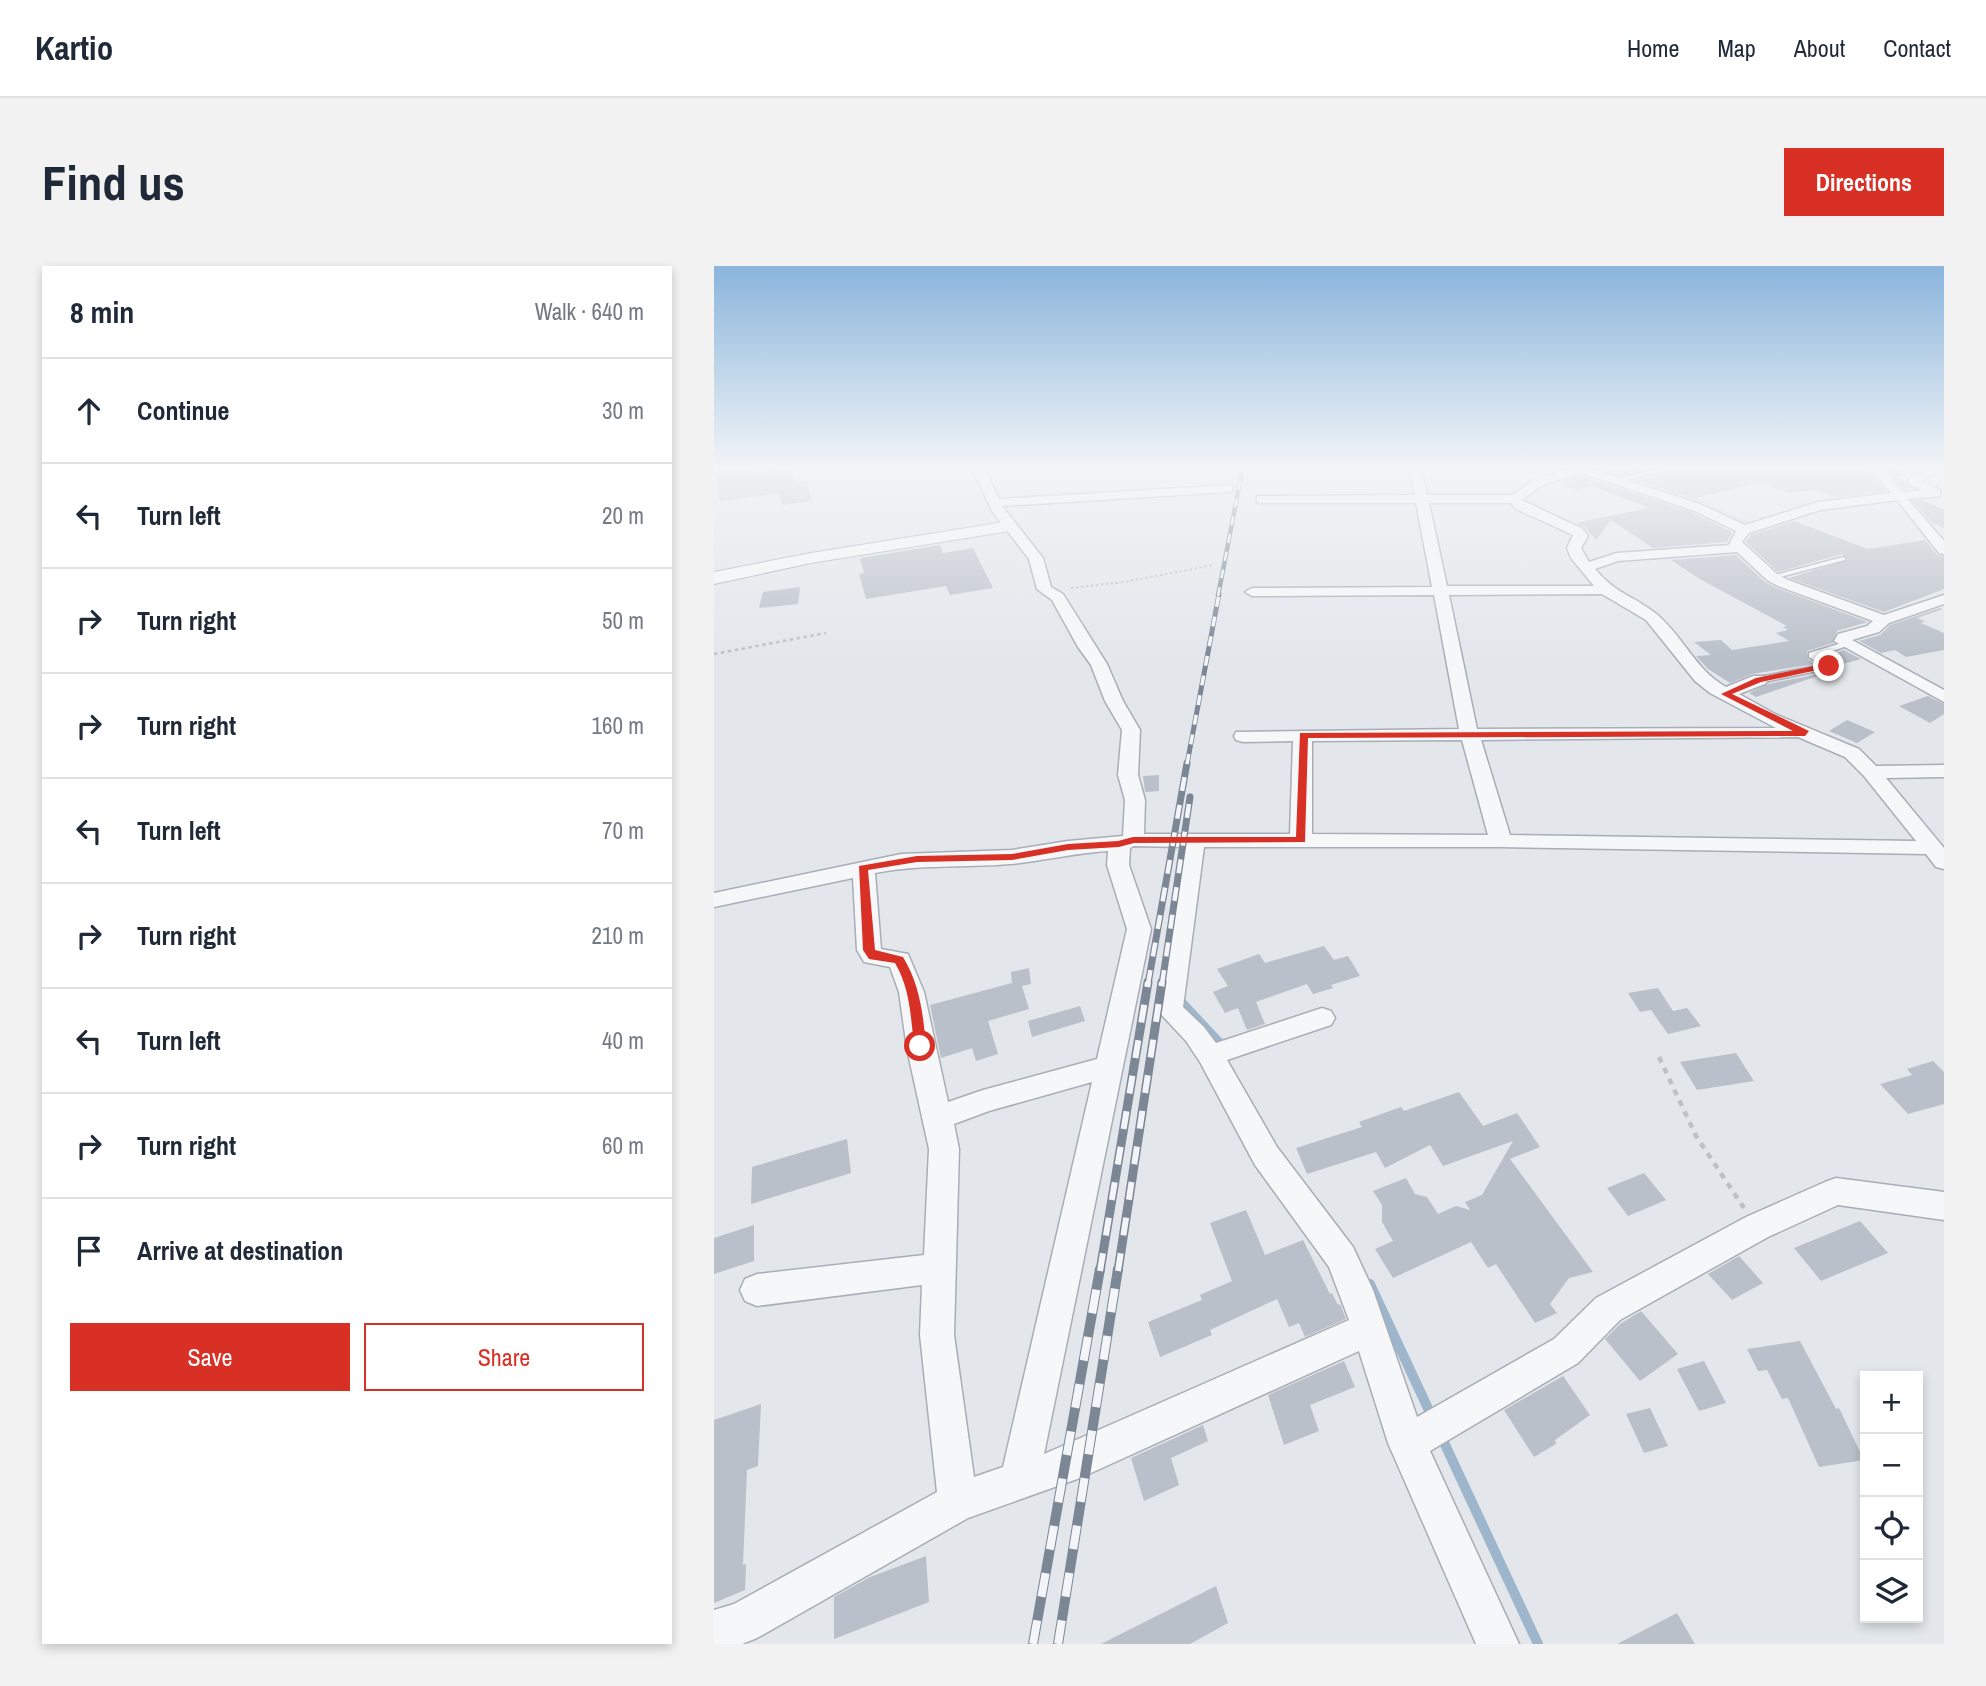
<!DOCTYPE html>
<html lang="en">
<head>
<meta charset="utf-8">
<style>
	body { margin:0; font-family:"Archivo Narrow",sans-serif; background:#f2f2f3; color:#1f2937 }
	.controls { position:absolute; right:21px; bottom:21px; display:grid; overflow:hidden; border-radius:0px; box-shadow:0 4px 10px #0003 }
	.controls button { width:63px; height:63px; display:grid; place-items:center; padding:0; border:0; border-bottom:2px solid #e0e1e3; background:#fff; color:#1f2937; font:35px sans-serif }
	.stop { position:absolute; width:21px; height:21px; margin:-16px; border:5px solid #d93025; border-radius:50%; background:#fff }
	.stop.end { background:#d93025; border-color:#fff; box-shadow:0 2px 7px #0008 }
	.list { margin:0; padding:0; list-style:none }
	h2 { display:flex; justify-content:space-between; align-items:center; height:91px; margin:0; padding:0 28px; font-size:30px }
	h2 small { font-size:23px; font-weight:400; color:#747a83 }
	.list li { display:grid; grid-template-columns:46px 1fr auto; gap:21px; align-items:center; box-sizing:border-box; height:105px; padding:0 28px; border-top:2px solid #e0e1e3 }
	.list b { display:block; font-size:26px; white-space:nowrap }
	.list em { font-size:23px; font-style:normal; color:#747a83 }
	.actions { display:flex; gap:14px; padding:21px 28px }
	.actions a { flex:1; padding:16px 0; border:2px solid #d93025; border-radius:0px; text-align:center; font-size:24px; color:#d93025 }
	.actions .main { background:#d93025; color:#fff }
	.icon { flex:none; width:38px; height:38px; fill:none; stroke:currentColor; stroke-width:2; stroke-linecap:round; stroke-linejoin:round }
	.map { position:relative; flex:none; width:1230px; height:1378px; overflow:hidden; border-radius:0px }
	header { display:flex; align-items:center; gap:42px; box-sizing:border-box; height:98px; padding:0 35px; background:#fff; border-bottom:2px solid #e0e1e3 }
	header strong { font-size:33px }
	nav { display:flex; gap:38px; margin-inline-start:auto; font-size:24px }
	.intro { display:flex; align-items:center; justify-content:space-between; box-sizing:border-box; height:168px; padding:0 42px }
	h1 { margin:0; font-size:49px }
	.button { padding:18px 32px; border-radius:0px; background:#d93025; color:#fff; font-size:24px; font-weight:700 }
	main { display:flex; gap:42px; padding:0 42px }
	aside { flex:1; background:#fff; border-radius:0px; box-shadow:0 4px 10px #0003 }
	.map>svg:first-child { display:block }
</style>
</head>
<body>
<header>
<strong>Kartio</strong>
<nav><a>Home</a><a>Map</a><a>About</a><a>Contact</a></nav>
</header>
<div class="intro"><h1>Find us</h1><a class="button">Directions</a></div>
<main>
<aside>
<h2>8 min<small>Walk · 640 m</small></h2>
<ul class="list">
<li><svg class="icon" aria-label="ahead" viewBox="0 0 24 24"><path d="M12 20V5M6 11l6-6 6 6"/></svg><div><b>Continue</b></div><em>30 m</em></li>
<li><svg class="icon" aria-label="left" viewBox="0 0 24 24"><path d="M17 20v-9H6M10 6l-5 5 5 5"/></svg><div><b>Turn left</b></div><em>20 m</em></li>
<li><svg class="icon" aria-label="right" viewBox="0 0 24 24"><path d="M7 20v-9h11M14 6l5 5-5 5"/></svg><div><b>Turn right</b></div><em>50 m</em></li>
<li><svg class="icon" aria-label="right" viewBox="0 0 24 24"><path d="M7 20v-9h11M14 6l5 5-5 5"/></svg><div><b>Turn right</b></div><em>160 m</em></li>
<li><svg class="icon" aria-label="left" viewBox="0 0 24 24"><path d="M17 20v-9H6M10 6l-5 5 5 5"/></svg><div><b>Turn left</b></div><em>70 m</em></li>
<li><svg class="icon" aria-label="right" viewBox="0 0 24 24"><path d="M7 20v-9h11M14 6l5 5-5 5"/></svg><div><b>Turn right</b></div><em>210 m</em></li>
<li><svg class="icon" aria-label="left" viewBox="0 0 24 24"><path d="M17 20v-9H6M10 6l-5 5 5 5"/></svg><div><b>Turn left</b></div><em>40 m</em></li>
<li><svg class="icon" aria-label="right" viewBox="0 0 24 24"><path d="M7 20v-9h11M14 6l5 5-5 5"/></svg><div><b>Turn right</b></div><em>60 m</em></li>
<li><svg class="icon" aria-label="arrive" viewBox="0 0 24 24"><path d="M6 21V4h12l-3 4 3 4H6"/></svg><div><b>Arrive at destination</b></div></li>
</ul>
<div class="actions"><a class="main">Save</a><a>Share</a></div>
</aside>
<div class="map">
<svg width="1230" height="1378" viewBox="0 0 1230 1378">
	<rect width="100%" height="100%" fill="#e3e6eb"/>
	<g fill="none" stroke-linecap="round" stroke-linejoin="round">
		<path stroke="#9eb6cb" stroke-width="7" d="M466 733 511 781"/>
		<path stroke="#9eb6cb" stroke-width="10" d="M656 1018 718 1151
			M727 1170 824 1378"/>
	</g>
	<path fill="#bac0c9" d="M13 200H37L39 206 77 201 81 216 93 215 98 235 68 239 66 227 6 235 0 202Z
		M884 200H1152L1172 225 1122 231 1100 224 1074 227 1052 217H1043L981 232 1033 256H1031L987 235 921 214 946 209 947 205 944 201 907 210 884 202Z
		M1170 200H1208L1185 211 1198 222 1190 223Z
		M867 210 977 246 1018 266 1013 276 939 282 897 254 882 274 871 261 862 257 935 242 877 220 863 224 845 217Z
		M1208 234 1230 244V262L1218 257 1199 235Z
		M1080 255 1154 283 1211 274 1223 289 1230 290V323L1170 346 1075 312 1134 294 1128 288 1064 306 1032 276 1037 269Z
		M226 279 229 287 259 282 279 322 236 329 232 320 152 333 145 308 150 307 146 292Z
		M1022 289 1051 316 1063 322 1154 356 1123 365 1119 377 1093 385 1094 393 1101 398 1038 408 1016 417 994 403 982 390 997 389 980 376 1007 374 1018 384 1075 375 1062 367 1074 364 1069 361 1073 360 984 312 957 294Z
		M86 321 84 338 45 342 49 326Z
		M1226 342 1229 343 1203 352 1211 355 1207 357 1230 367V384L1192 391 1181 384 1167 387 1145 375 1166 369 1176 359Z
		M1130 384 1147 393 1125 399 1130 401 1042 431 1035 427 1054 418 1119 405 1121 398 1111 391Z
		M1214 430 1230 438V448L1216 457 1185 440Z
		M1133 454 1161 466 1143 477 1115 465Z
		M445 509V525L431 526 429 510Z
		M610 680 620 694 634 690 646 710 617 719 619 722 599 728 593 718 542 736 551 758 533 764 524 742 511 747 499 726 514 720 503 703 545 688 551 697Z
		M315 702 317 718 308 720 315 743 274 755 284 788 262 795 258 782 227 792 216 739 298 717 297 706Z
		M944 722 959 745 973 742 987 760 954 768 937 744 926 746 914 727Z
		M366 740 371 755 318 771 314 755Z
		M1022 787 1040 815 983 824 966 796Z
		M1219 795 1230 806V838L1194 848 1166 818 1198 809 1193 803Z
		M745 826 769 860 803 847 826 881 796 893 879 1006 855 1012 836 1038 843 1047 821 1057 782 998 774 1002 757 976 679 1012 661 983 679 975 668 956V939L659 925 692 912 701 928 713 931 724 948 742 940 756 944 751 936 768 929 799 875 729 900 716 879 671 902 662 886 593 908 582 882 648 861 645 856 687 841 690 845Z
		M133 873 137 907 37 938 38 901Z
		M930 907 952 934 914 950 893 922Z
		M532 944 551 989 589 974 616 1028 618 1027 624 1039 626 1038 632 1053 591 1071 585 1057 575 1061 563 1033 496 1064 498 1069 446 1091 434 1056 488 1034 486 1029 518 1015 496 957Z
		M1146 955 1174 987 1107 1015 1080 982Z
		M40 959V995L0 1008V972Z
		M1025 990 1049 1017 1018 1034 994 1008Z
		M927 1045 964 1088 926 1115 891 1073 906 1058Z
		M1086 1075 1122 1143 1125 1142 1150 1194 1105 1201 1074 1132 1068 1133 1053 1104 1044 1105 1033 1083Z
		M630 1095 641 1121 596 1139 605 1165 570 1179 554 1129Z
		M990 1095 1012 1137 985 1145 963 1103Z
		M849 1110 876 1149 841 1174 842 1178 820 1191 790 1144Z
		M47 1138 44 1200 33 1204 29 1299 32 1298 31 1324 0 1337V1154Z
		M936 1142 954 1180 930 1187 912 1148Z
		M489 1159 494 1175 457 1192 465 1219 430 1235 417 1192Z
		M212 1290 215 1336 120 1373V1331L156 1311Z
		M502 1320 514 1357 476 1378H387Z
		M963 1347 981 1378H903Z"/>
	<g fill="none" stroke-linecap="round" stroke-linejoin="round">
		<defs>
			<path id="service" d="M943 203 945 206 899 217 896 215Z
				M1129 291 1131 292V294L1058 313 1054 311Z
				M1131 376 1138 378 1105 390 1118 398V402L1045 417 1041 414 1045 411 1108 399 1095 391V387Z"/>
			<path id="minor" d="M257 200H269L285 233 518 219V225L514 226 288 240 329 292 337 321 349 328 393 398 409 435 426 464 424 509 431 534 430 568H576L579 475 529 476 522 474 520 470 522 466 745 463 720 329 538 330 531 326 538 322 718 321 702 237H547L543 236V230L701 229 695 200H707L713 229H799L819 214 865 200H882L878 203 986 238 1031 259 1104 236 1177 227 1155 200H1167L1189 226 1207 224 1195 218V212L1216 200H1230L1208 215 1226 224V230L1194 233 1230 275V288L1225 287 1183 234 1106 244 1035 267 1028 276 1063 308 1074 314 1170 349 1230 329V338L1175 357 1165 366 1138 374 1230 424V436L1120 375 1124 368 1153 360 1159 355 1064 320 1053 314 1023 286 904 295 881 303C902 328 918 329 941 347 968 368 981 404 1012 421L1039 410H1051L1054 414 1051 418 1025 428 1061 448 1145 483 1162 500 1230 499V511L1172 512 1230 582V603L1222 601 1212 588 787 581H490L469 741 490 761 502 777 608 742 617 745 621 752 617 759 513 794 563 881 639 981 659 1024 703 1151 840 1073 882 1032 1032 951 1111 916 1122 912 1230 926V954L1124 939 1054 971 906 1054 864 1097 716 1185 805 1378H762L674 1177 645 1085 366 1212 254 1252 43 1372 28 1378H0V1344L20 1338 223 1226 206 1069 208 1019 43 1040 31 1035 26 1024 31 1013 43 1008 210 989 215 883 193 783 185 726 176 701 150 696 143 684 139 612 0 641V627L187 588 298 584 354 575 409 570 411 534 404 509 408 464 391 435 377 399 364 381 338 334 323 323 315 293 278 245ZM867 207 978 244 1022 265 1015 279 903 287 875 296 867 282 874 270 869 263 808 234 827 220ZM715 237H797L802 243 859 269 853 282 857 292 880 320H733ZM888 328 932 354 981 415 996 427 1062 462 763 463 735 329ZM1084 471 1131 491 1150 510 1202 575 796 569 767 474ZM748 474 774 569 598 568V475ZM420 580 468 581 443 744 472 775 486 796 541 899 615 1001 635 1054 330 1188 437 663 415 599 416 582ZM394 585 393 599 413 663 383 793 269 824 234 836 210 726 194 688 167 683 161 607C205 598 251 602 296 598 329 595 361 587 394 585ZM378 816 289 1201 260 1211 240 1069 245 883 240 858 275 845Z"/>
			<path id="tertiary" d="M296 255 304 260 302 264 97 297 0 318V306L97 287Z"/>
		</defs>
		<use href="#service" stroke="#a8adb6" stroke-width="3"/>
		<use href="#minor" stroke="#a8adb6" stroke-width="3"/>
		<use href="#tertiary" stroke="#a8adb6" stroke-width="2"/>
		<path stroke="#bdc1c6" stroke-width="2" stroke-dasharray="2.5 2.5" stroke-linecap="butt" d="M972 259 992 269
			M357 322 410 316 500 299"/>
		<path stroke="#bdc1c6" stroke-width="2.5" stroke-dasharray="3.5 3.5" stroke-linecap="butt" d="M0 388 112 367"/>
		<path stroke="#bdc1c6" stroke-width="4.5" stroke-dasharray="6 6" stroke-linecap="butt" d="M945 791 982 870 1030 942"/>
		<use href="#service" fill="#f6f7f9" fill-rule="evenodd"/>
		<use href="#minor" fill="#f6f7f9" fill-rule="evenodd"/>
		<use href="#tertiary" fill="#f6f7f9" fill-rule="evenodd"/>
		<defs>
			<path id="rail-far4" d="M504 330 529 200"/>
			<path id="rail-far3" d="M473 498 505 328"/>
			<path id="rail-far2" d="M434 718 473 497
				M448 718 476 531"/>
			<path id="rail-far1" d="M386 1005 434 716
				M404 1005 448 716"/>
			<path id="rail" d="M319 1378 386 1003
				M344 1378 404 1003"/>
		</defs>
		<use href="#rail-far4" stroke="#7c8795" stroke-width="4.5"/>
		<use href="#rail-far3" stroke="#7c8795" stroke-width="5"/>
		<use href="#rail-far2" stroke="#7c8795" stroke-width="7"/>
		<use href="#rail-far1" stroke="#7c8795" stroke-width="9"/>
		<use href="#rail" stroke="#7c8795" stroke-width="10"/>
		<use href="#rail-far4" stroke="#f3f5f8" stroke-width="2.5" stroke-dasharray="9" stroke-linecap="butt"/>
		<use href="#rail-far3" stroke="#f3f5f8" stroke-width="3.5" stroke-dasharray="10" stroke-linecap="butt"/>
		<use href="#rail-far2" stroke="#f3f5f8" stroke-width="4.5" stroke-dasharray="14" stroke-linecap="butt"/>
		<use href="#rail-far1" stroke="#f3f5f8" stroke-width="6" stroke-dasharray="18" stroke-linecap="butt"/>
		<use href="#rail" stroke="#f3f5f8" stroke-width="8" stroke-dasharray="24" stroke-linecap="butt"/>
	</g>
	<linearGradient id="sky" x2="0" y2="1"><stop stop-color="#8ab5dc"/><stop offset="0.51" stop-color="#f2f4f6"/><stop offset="1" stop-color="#f2f4f6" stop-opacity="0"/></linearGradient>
	<rect width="1230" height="393" fill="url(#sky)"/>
	<path fill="#d93025" d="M1115 397 1118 401 1047 416 1018 428 1095 465 1091 470 594 472 591 576 420 577 405 581 354 584 298 594 203 596 154 604 161 684 189 691C206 719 209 748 212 780L206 785 200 780C197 752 196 722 181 697L155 693 149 684 145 600 203 590 298 588 354 578 404 575 419 571H582L586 467 1079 465 1007 428 1042 412Z"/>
</svg>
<div class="controls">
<button>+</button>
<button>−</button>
<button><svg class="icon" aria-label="locate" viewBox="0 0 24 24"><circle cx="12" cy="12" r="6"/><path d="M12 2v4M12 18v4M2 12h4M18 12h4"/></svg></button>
<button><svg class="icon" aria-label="layers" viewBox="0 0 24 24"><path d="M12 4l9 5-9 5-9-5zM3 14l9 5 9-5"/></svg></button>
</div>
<div class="stop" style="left:206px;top:780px"></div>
<div class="stop end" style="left:1115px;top:400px"></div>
</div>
</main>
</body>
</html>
